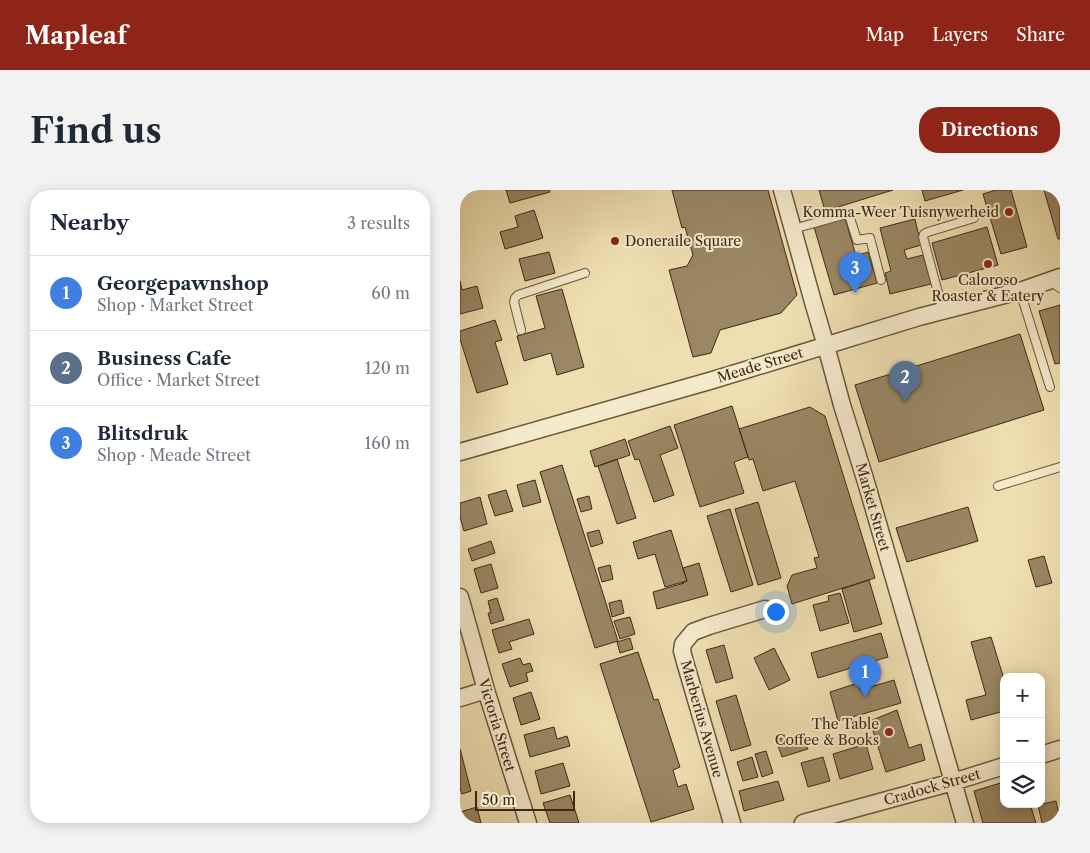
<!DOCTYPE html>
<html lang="en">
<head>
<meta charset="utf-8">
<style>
	body { margin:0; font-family:"Libre Caslon Text",serif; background:#f2f2f3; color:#1f2937 }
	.controls { position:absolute; right:15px; bottom:15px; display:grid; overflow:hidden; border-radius:10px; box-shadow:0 2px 12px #0003 }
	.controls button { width:45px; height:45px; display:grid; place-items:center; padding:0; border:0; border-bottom:1px solid #e0e1e3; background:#fff; color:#1f2937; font:25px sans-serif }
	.scale { position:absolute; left:15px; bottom:12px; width:100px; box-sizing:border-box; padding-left:5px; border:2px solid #3e2813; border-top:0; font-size:14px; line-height:18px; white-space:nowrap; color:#3e2813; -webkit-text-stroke:4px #f4eacc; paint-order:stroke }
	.you { position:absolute; left:315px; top:421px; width:18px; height:18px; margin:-12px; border:4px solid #fff; border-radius:50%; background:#1a73e8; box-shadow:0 0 0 8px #1a73e833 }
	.badge { display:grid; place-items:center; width:32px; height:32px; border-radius:50%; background:#8f2418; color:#fff; font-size:16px; font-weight:700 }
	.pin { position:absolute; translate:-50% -41px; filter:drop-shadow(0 1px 2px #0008) }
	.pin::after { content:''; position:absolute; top:26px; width:18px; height:15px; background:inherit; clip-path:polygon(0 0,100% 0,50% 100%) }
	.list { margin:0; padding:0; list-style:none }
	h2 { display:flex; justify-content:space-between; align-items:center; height:65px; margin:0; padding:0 20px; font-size:21px }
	h2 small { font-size:16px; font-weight:400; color:#747a83 }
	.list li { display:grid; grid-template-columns:32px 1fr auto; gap:15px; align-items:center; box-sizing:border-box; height:75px; padding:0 20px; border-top:1px solid #e0e1e3 }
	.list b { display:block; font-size:19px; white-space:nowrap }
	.list p { margin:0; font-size:16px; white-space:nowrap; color:#747a83 }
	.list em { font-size:16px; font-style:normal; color:#747a83 }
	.icon { flex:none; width:28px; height:28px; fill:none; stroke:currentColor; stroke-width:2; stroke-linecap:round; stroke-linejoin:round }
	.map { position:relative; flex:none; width:600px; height:633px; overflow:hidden; border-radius:20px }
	header { display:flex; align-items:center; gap:30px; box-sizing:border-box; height:70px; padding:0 25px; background:#8f2418; color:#fff }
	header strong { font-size:24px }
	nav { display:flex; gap:28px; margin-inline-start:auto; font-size:18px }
	.intro { display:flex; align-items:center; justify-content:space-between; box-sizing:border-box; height:120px; padding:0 30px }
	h1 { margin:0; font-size:35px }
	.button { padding:12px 22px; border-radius:20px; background:#8f2418; color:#fff; font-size:18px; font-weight:700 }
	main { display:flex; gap:30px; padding:0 30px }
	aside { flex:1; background:#fff; border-radius:20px; box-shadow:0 2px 12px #0003 }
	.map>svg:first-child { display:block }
</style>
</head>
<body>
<header>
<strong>Mapleaf</strong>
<nav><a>Map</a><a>Layers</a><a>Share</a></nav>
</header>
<div class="intro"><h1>Find us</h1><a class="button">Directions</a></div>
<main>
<aside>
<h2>Nearby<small>3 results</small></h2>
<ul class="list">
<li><span class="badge" style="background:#3f7fe0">1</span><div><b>Georgepawnshop</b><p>Shop · Market Street</p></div><em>60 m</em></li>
<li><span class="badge" style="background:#5c6f8a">2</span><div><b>Business Cafe</b><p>Office · Market Street</p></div><em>120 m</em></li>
<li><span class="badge" style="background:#3f7fe0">3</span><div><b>Blitsdruk</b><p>Shop · Meade Street</p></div><em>160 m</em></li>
</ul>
</aside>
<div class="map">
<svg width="600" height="633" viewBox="0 0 600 633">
	<rect width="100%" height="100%" fill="#eedfb1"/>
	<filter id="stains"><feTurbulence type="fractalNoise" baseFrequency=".004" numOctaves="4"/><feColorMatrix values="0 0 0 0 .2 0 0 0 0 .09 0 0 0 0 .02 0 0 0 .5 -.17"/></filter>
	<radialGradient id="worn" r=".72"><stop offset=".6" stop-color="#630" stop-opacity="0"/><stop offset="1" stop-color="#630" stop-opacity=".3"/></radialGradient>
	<path fill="#9a8765" stroke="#3e2813" d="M46 0H89L90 2 50 13Z
		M212 0H308L337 105 321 123 260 140 251 163 233 167 209 80 227 76 233 65 225 37 222 38Z
		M359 0H433L365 21Z
		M462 0H503L465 11Z
		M536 0H551L567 57 541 64 523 4Z
		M584 0H600V49H598Z
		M74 20 83 48 45 59 40 42 58 37 55 26Z
		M385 28 396 66 408 62 417 93 374 105 354 37Z
		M455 29 461 55 444 60 447 69 463 65 471 94 430 104 425 83 431 81 420 38Z
		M527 37 538 75 482 90 472 53Z
		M89 62 95 83 65 91 59 69Z
		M0 91 2 100 17 96 23 118 0 124Z
		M102 99 124 177 97 185 91 163 64 171 57 146 85 138 76 106Z
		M600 115V173L595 174 579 121Z
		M35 130 42 150 35 152 48 194 17 203 0 149V141Z
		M560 144 584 220 419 272 395 195Z
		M272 216 288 267 274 272 284 303 240 317 214 235Z
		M350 217 365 226 415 388 332 414 327 396 332 385 357 378 354 368 359 367 335 291 303 301 293 269 289 270 279 239Z
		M210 236 218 258 200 265 214 305 194 312 179 269 175 270 168 251Z
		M165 249 170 265 135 277 130 261Z
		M157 269 176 328 157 334 138 276Z
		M102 275 158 451 135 458 80 282Z
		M75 290 81 312 63 317 57 295Z
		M46 300 53 321 35 326 28 305Z
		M129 306 132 319 121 322 117 309Z
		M20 307 27 334 4 341 0 327V313Z
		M298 312 321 388 298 395 275 319Z
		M508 317 518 351 447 372 436 338Z
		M270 319 293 395 271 402 247 326Z
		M139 340 143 353 131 357 127 343Z
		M211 340 227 391 205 397 195 364 178 369 173 352Z
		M31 351 35 363 12 371 8 359Z
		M584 366 592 393 576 397 568 370Z
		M239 373 248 405 197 419 193 402 224 393 223 392 227 391 223 378Z
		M31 374 38 398 21 403 14 379Z
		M150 375 153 389 142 392 138 378Z
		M409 390 422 434 394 442 382 399Z
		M380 403 389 433 360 441 353 415 369 411 368 406Z
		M37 408 44 430 31 434 28 423H31L28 411Z
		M161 410 164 423 152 427 149 413Z
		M170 427 175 444 160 449 154 431Z
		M69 429 74 444 49 452 52 459 39 463 32 440Z
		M421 443 428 467 358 488 351 463Z
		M531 447 544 489V521L511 530 506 510 526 505 511 452Z
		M170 448 173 459 160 463 157 452Z
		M264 455 273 488 256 493 246 460Z
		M314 458 330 490 309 500 294 468Z
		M178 462 194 510 198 509 220 577 213 580 218 597 226 594 234 619 191 632 140 474Z
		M60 468 63 475 70 473 73 481 66 483 68 491 50 497 42 474Z
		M434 490 441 513 378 531 370 502 398 493 400 500Z
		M71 502 80 529 61 535 53 508Z
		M276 505 291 555 271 561 256 511Z
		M437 520 449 558 461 554 465 570 426 582 410 531Z
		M94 537 97 549 107 546 110 556 70 567 64 545Z
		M326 547 329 554 344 549 348 559 322 567 316 550Z
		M406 554 413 579 380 589 373 564Z
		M0 559 11 601 2 604 0 598Z
		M306 561 313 583 302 587 295 564Z
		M292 567 298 587 283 591 277 572Z
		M363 567 370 591 348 597 341 573Z
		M103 573 110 596 81 604 75 581Z
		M318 591 324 610 284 621 279 601Z
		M544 592V614H570L576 633H523L514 601Z
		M110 605 119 633H90L83 613Z
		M596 611 598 620H600V633H582L578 615Z
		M17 617 21 633H0V622Z"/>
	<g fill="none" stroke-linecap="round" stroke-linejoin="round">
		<defs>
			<path id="service" d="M333 39 387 24 390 28 397 50 410 48 421 90
				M590 91 600 98
				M560 101 590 197
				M483 121 463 47 464 44 468 42 514 28
				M61 140 54 112 55 108 58 105 125 83
				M538 296 600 277"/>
			<path id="minor" d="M322 0 353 112 366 156 382 215 406 292 505 633
				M0 262 253 190 459 127 560 101 600 87
				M0 407 26 500 68 633
				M0 508 26 500
				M581 565 600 559
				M272 633 225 472 222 461 223 454 233 442 249 436 305 419
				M343 633 493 592 544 576"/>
		</defs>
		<use href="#service" stroke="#6a563a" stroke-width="10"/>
		<use href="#minor" stroke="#6a563a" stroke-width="19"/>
		<use href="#service" stroke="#f4eacc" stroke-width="8"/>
		<use href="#minor" stroke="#f4eacc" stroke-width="16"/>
	</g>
	<g fill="#8f2418" stroke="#f4eacc" stroke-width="2">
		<circle cx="549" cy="22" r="5"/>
		<circle cx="155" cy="51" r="5"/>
		<circle cx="528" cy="74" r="5"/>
		<circle cx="429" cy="542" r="5"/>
	</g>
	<g text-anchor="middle" stroke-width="4" stroke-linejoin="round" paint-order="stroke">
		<g font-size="14" fill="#3e2813" stroke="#f4eacc" text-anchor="end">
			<text x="539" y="27">Komma-Weer Tuisnywerheid</text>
			<text x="165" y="56" text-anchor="start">Doneraile Square</text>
			<text x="528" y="95" text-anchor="middle">Caloroso<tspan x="528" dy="16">Roaster &amp; Eatery</tspan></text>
			<text x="419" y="539">The Table<tspan x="419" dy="16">Coffee &amp; Books</tspan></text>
		</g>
		<g font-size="14" fill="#3e2813" stroke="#f4eacc">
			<text transform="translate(300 175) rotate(-17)" y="5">Meade Street</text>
			<text transform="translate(413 317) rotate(74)" y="5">Market Street</text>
			<text transform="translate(242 529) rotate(74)" y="5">Marberius Avenue</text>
			<text transform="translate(37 535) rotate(73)" y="5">Victoria Street</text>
			<text transform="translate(472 597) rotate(-16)" y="5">Cradock Street</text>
		</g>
	</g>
	<rect width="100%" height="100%" filter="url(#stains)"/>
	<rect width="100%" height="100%" fill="url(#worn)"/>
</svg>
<div class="controls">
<button>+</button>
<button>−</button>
<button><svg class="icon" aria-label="layers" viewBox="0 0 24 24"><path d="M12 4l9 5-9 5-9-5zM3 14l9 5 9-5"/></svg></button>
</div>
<div class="scale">50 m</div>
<div class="you"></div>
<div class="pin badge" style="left:405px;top:507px;background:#3f7fe0">1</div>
<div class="pin badge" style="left:445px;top:212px;background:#5c6f8a">2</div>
<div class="pin badge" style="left:395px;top:103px;background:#3f7fe0">3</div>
</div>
</main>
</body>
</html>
